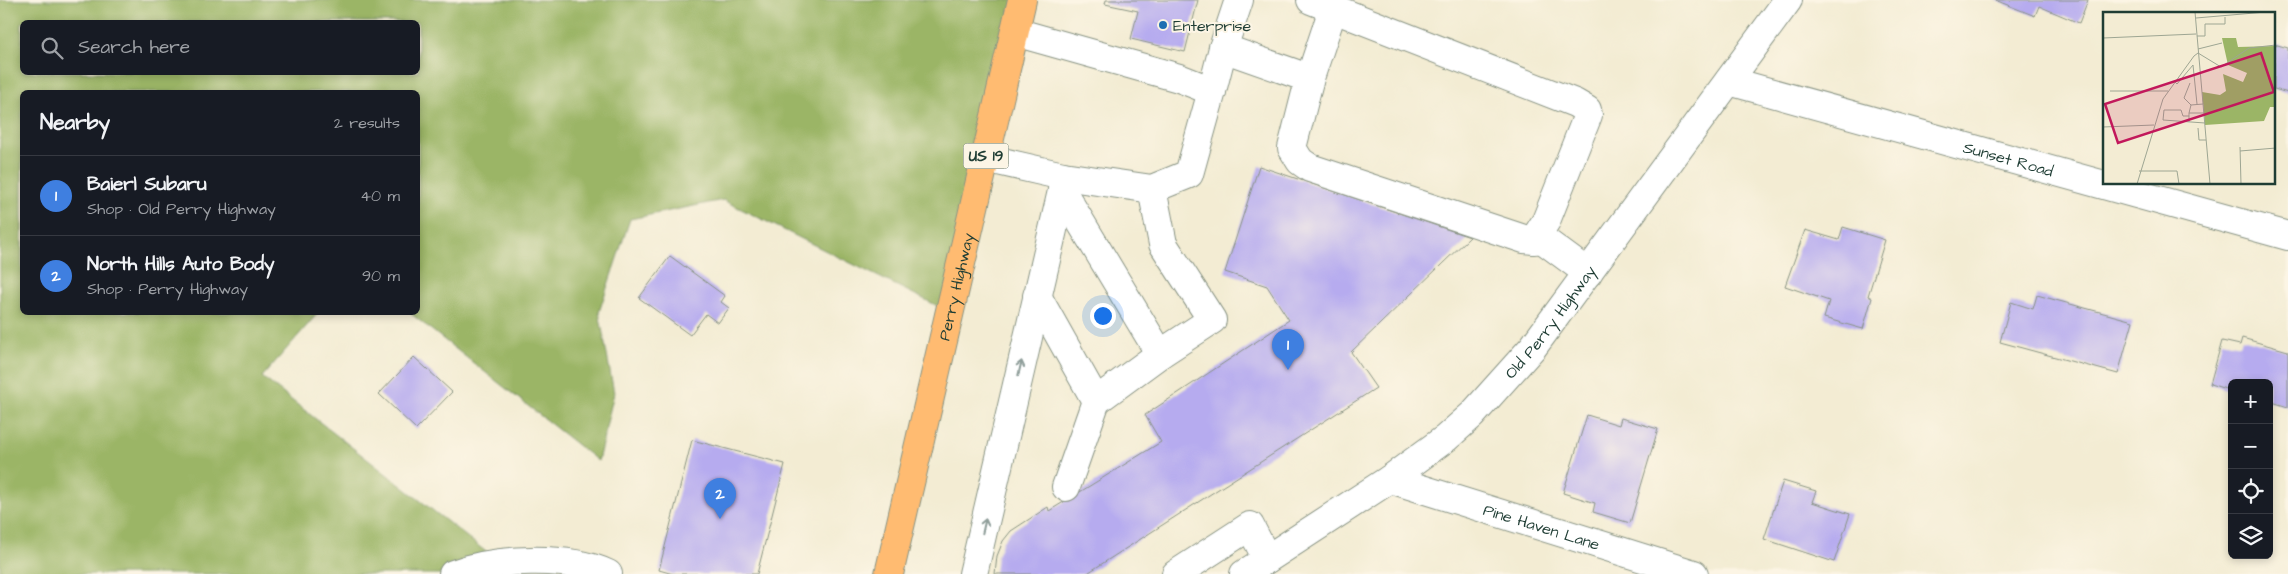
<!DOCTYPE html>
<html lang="en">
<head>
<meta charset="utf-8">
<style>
	body { margin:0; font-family:"Architects Daughter",sans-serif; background:#242831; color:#f1f3f6 }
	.controls { position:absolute; right:15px; bottom:15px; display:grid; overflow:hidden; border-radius:8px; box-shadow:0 2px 8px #0003 }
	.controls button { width:45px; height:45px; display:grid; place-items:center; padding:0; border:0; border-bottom:1px solid #363941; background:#171b24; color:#f1f3f6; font:25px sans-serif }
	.you { position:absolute; left:1102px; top:315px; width:18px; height:18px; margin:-12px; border:4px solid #fff; border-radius:50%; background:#1a73e8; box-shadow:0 0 0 8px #1a73e833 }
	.badge { display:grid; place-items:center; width:32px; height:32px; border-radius:50%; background:#1f6fb2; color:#fff; font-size:16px; font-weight:700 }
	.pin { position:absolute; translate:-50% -41px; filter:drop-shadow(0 1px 2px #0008) }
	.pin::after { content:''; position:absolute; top:26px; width:18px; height:15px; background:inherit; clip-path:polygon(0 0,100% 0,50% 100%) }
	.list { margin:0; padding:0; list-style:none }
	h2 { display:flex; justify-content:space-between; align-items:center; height:65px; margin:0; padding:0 20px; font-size:21px }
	h2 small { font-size:16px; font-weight:400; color:#9ea1a6 }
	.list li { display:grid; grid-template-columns:32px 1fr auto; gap:15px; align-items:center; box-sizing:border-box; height:80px; padding:0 20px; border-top:1px solid #363941 }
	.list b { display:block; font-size:19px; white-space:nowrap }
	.list p { margin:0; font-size:16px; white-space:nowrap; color:#9ea1a6 }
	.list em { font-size:16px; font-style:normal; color:#9ea1a6 }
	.icon { flex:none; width:28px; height:28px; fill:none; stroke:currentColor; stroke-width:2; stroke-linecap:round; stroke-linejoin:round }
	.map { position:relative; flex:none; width:2288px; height:574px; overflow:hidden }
	.search { position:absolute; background:#171b24; box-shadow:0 2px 8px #0003; left:20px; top:20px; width:400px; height:55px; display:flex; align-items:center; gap:12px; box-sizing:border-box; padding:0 18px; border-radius:8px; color:#9ea1a6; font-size:19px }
	.panel { position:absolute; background:#171b24; box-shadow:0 2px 8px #0003; left:20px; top:90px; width:400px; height:225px; border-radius:8px }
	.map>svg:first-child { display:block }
</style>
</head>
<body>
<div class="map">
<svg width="2288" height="574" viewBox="0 0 2288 574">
	<rect width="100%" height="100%" fill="#fcf5e5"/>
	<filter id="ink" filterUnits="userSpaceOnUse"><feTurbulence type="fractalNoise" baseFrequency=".02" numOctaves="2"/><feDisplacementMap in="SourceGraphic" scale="10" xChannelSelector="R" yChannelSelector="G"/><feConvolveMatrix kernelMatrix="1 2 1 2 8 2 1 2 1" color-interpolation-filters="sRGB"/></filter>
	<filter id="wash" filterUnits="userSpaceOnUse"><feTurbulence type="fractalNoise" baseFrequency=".0096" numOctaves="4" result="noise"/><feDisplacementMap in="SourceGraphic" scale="20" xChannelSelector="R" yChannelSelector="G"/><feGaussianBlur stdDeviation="1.12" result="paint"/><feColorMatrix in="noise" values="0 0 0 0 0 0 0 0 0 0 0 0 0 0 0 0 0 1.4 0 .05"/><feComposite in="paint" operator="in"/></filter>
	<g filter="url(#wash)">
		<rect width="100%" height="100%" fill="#f3ecd3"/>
		<path fill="#9bb566" stroke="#5d794d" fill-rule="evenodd" d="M0 0H1022L950 312 723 200 630 219 599 312 614 393 598 461 410 313 418 312V92H22V312L318 313 262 377 490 555 484 574H0ZM22 22H418V72H22Z"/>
		<g id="blocks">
			<path fill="#b6abef" d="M1106 0H1198L1185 52 1131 39 1138 11 1105 4Z
				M1995 0H2088L2079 23 2039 6 2035 16Z
				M2274 44 2288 48V93L2274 89Z
				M1259 166 1470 237 1351 352 1376 388 1086 574H995L997 556 1003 541 1011 531 1048 507 1049 511 1161 442 1145 415 1289 320 1267 286 1225 272Z
				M1843 227 1885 240 1868 296 1872 298 1863 329 1824 318 1829 301 1785 286 1805 230 1839 240Z
				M670 256 725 296 721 302 729 308 718 323 706 314 690 335 639 298Z
				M2037 295 2133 321 2118 374 2000 342 2011 302 2033 309Z
				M2242 338 2288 351V407L2269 401V383H2232V391L2210 384 2222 341 2240 345Z
				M414 357 452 392 416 429 379 394Z
				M1587 415 1619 425 1621 418 1658 429 1630 523 1593 512 1595 503 1563 493Z
				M692 440 785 464 757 574H673L659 570Z
				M1783 481 1816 491 1812 502 1850 514 1834 562 1764 539Z"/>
		</g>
	</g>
	<g filter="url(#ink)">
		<use href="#blocks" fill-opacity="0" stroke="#899484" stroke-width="1"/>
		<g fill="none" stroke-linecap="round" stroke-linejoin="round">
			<defs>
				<g id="minor">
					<path d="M1015 32 1179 78 1212 91 1223 48 1239 0"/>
					<path d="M1223 48 1305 77 1309 81 1292 148 1300 161 1310 168 1524 239 1534 240 1546 221 1588 115 1587 110 1575 103 1311 0"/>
					<path d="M1309 81 1333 9"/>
					<path id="s1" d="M1729 81 2288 236"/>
					<path d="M985 158 1063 176 1152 189 1189 174 1212 91"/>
					<path d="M1062 191 1160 354"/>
					<path d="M1538 236 1588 273"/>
					<path d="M1037 296 1096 401"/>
					<path id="s2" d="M1390 479 1694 574"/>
					<path d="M1066 487 1096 401 1160 354 1212 320 1163 244 1152 189"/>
					<path d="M453 574C495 558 567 555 608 574"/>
					<path d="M973 574 1062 191 1063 176"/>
					<path d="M1176 574 1250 526 1267 559"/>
					<path id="s3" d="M1244 574 1390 479 1446 438 1472 415 1533 347 1788 0"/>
				</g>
				<g id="major">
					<path id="s4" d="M889 574 1022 0"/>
				</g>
			</defs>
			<use href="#minor" stroke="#899484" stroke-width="30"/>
			<use href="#major" stroke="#899484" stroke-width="30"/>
			<use href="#minor" stroke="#fff" stroke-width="28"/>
			<use href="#major" stroke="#ffbb71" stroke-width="28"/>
		</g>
		<defs><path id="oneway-shaft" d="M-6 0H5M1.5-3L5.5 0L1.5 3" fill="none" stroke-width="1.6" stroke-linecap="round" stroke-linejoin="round" transform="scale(1.25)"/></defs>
		<g stroke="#8f9e9a">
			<use href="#oneway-shaft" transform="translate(1020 368) rotate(-77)"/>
			<use href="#oneway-shaft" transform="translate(984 526) rotate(-77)"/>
		</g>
	</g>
	<circle fill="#1f6fb2" stroke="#fcf5e5" stroke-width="2" cx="1163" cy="25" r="5"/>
	<g text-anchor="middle" stroke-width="4" stroke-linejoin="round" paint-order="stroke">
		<rect fill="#fcf5e5" stroke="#617469" stroke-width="1" x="963.5" y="143.5" width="45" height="25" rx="4"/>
		<g font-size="15" font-weight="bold" fill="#1f3d34">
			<text x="986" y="161">US 19</text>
		</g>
		<g font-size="16" fill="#1f3d34" stroke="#fcf5e5" text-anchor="start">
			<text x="1173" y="31">Enterprise</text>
		</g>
		<g font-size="16" fill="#1f3d34" stroke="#fcf5e5">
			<text dy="6" stroke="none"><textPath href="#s1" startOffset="290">Sunset Road</textPath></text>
			<text dy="6" stroke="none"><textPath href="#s4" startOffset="295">Perry Highway</textPath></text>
			<text dy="6" stroke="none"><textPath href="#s3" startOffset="400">Old Perry Highway</textPath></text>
			<text dy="6" stroke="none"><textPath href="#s2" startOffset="159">Pine Haven Lane</textPath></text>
		</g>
	</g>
	<g transform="translate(2103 12)">
		<rect width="172" height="172" fill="#f3ecd3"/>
		<path d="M119 26H133L135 35 172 34V95H167L161 109 102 113 99 80 117 83 123 79 120 62 140 70 144 61 125 53Z" fill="#9bb566"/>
		<path fill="none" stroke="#9ea693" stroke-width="1" d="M92 0 107 172M93 6 163 0M94 24H102V12H122V5M0 26 93 22M95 37 119 31M72 70 74 72 90 53 94 92M87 71 81 86 88 93M7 79H65M86 101 88 93 100 92M86 104H80L78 98H61L60 108 102 111M86 110V101H101M0 115 51 113M95 116 96 128H103M137 135 138 172M137 139 173 136M36 159H74L76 172M34 172 60 87 91 44 95 41 118 55 146 36 173 33"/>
		<path fill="#c2185b" fill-opacity="0.15" stroke="#c2185b" stroke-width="2.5" d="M158 41 171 80 15 131 2 92Z"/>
		<rect width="172" height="172" fill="none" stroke="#1f3d34" stroke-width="2.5"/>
	</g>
</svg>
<div class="controls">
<button>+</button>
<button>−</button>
<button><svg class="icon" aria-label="locate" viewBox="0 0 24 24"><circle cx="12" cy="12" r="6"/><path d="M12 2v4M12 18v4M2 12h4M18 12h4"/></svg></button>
<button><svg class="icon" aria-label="layers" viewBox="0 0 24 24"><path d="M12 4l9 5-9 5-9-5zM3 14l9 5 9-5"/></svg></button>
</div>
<div class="you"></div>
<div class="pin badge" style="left:1288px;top:370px;background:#3f7fe0">1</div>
<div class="pin badge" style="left:720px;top:519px;background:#3f7fe0">2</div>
<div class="search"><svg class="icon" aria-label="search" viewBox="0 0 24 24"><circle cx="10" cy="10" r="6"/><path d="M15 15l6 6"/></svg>Search here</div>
<section class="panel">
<h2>Nearby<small>2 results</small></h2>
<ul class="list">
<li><span class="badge" style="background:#3f7fe0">1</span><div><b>Baierl Subaru</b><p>Shop · Old Perry Highway</p></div><em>40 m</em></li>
<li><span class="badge" style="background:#3f7fe0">2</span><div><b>North Hills Auto Body</b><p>Shop · Perry Highway</p></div><em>90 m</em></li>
</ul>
</section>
</div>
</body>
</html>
